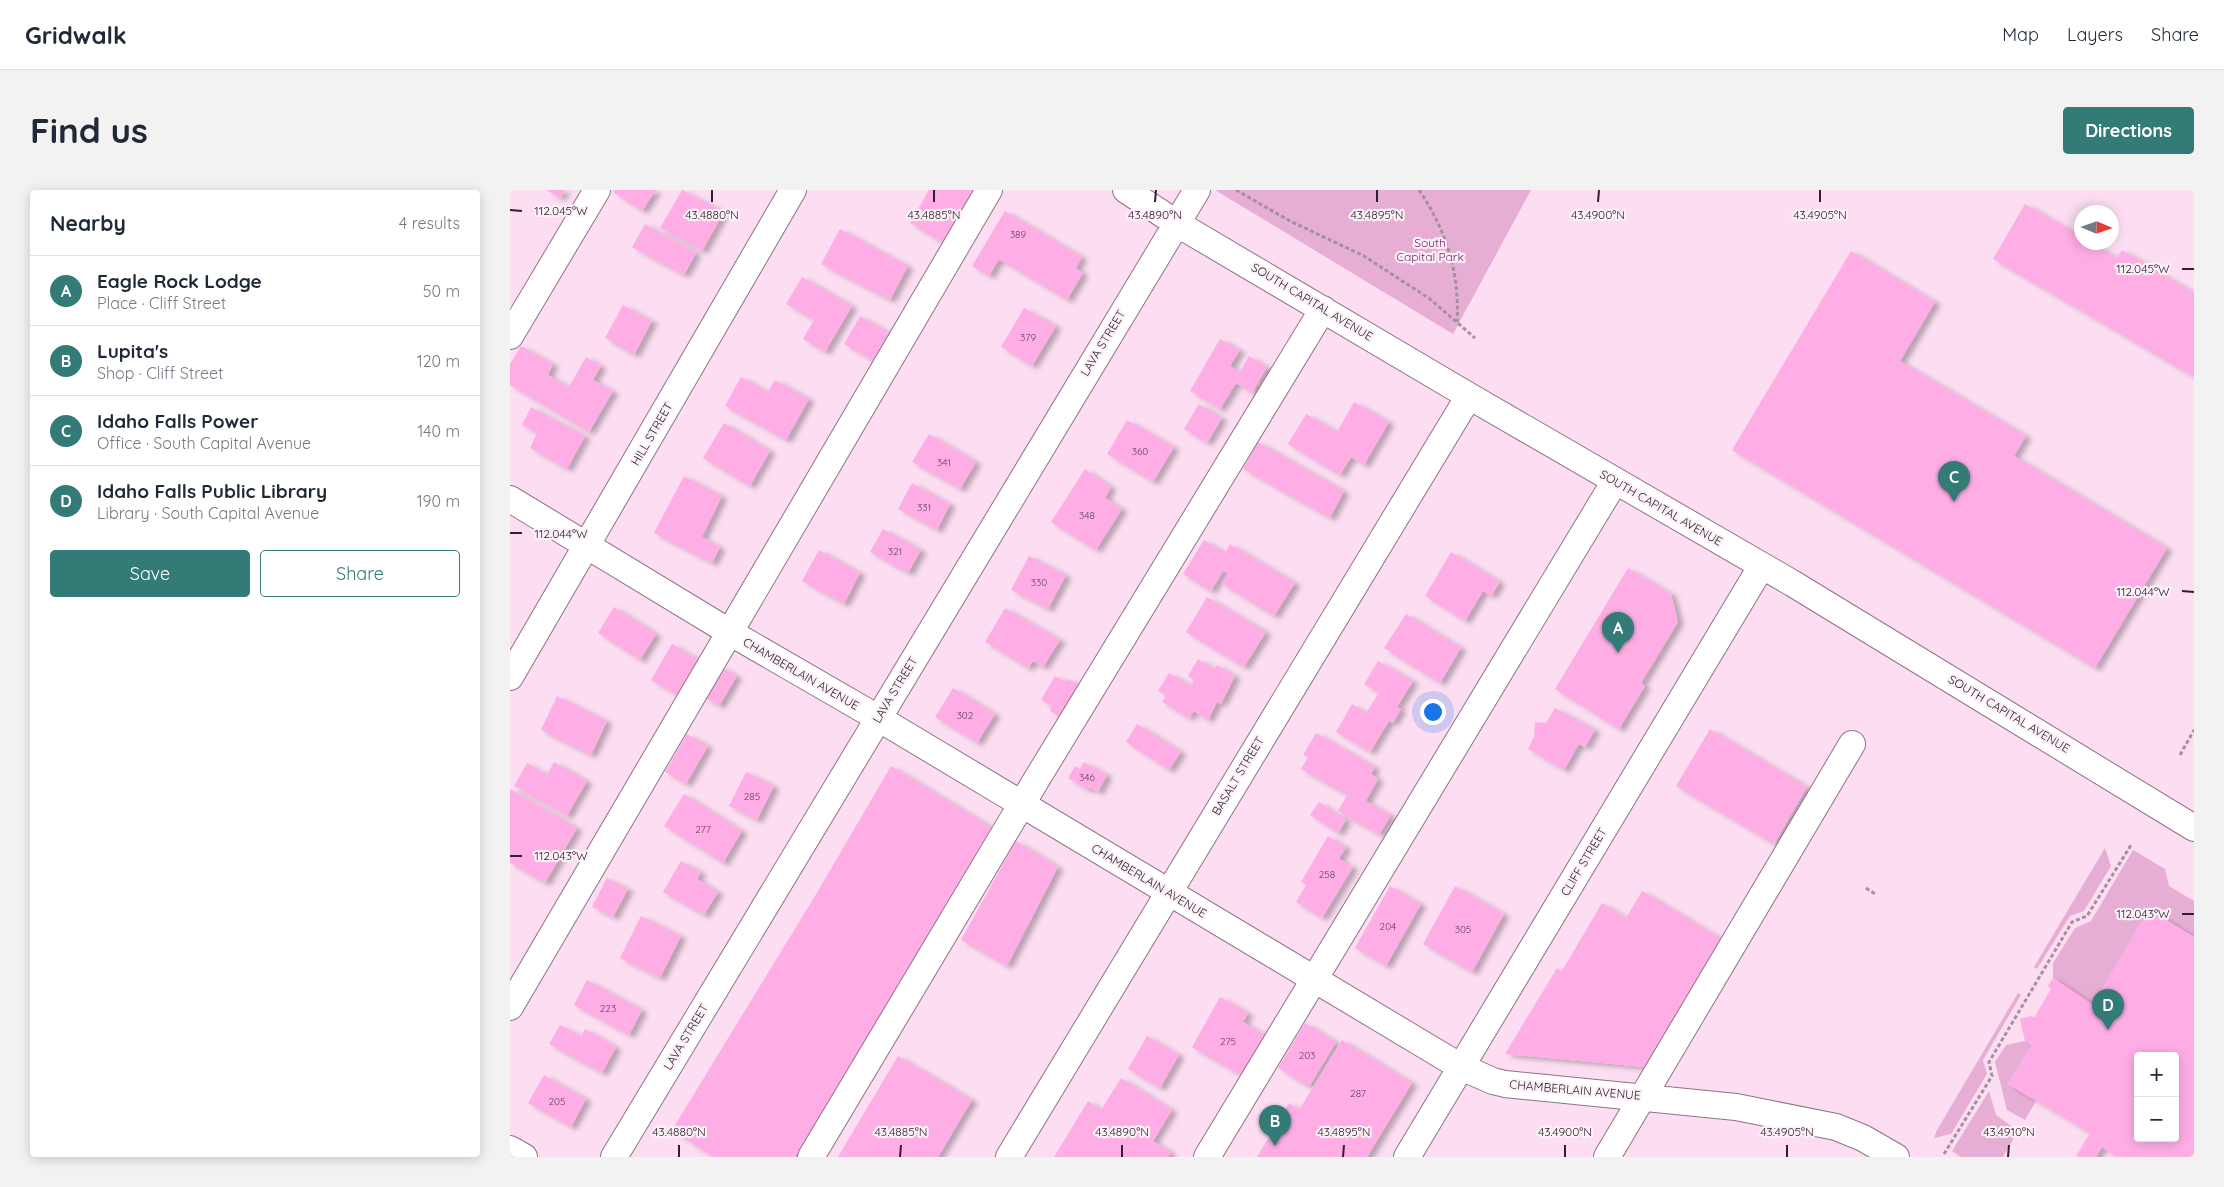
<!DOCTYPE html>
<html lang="en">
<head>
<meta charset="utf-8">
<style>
	body { margin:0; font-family:Quicksand,sans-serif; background:#f2f2f3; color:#1f2937 }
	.controls { position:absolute; right:15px; bottom:15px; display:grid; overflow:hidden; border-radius:5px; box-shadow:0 2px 12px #0003 }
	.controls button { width:45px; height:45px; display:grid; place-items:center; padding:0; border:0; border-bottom:1px solid #e0e1e3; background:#fff; color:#1f2937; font:25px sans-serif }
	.compass { position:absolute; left:1564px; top:15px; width:45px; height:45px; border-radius:50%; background:#fff; box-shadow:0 2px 12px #0003; rotate:92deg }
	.you { position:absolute; left:922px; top:521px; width:18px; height:18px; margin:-12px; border:4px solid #fff; border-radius:50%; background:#1a73e8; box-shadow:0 0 0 8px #1a73e833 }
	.badge { display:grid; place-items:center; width:32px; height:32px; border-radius:50%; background:#337b76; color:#fff; font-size:16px; font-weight:700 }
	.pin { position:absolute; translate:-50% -41px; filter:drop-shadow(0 1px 2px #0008) }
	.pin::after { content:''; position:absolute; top:26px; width:18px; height:15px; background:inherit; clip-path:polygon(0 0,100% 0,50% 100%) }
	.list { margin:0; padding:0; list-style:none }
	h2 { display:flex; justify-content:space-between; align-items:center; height:65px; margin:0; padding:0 20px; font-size:21px }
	h2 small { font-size:16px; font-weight:400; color:#747a83 }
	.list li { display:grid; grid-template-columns:32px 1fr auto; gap:15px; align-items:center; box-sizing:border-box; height:70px; padding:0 20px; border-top:1px solid #e0e1e3 }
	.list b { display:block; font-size:19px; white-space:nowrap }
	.list p { margin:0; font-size:16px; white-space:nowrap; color:#747a83 }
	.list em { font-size:16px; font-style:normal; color:#747a83 }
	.actions { display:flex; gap:10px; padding:15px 20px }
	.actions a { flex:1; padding:11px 0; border:1px solid #337b76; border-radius:5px; text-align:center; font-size:18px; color:#337b76 }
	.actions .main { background:#337b76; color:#fff }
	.map { position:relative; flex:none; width:1684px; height:967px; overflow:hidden; border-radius:5px }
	header { display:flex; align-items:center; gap:30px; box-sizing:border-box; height:70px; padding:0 25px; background:#fff; border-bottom:1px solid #e0e1e3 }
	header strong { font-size:24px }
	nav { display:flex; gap:28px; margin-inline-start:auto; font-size:18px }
	.intro { display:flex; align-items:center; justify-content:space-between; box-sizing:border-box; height:120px; padding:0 30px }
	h1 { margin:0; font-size:35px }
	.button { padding:12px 22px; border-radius:5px; background:#337b76; color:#fff; font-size:18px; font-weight:700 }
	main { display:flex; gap:30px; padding:0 30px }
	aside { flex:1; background:#fff; border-radius:5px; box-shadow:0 2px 12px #0003 }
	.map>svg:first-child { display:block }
</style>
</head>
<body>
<header>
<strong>Gridwalk</strong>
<nav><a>Map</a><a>Layers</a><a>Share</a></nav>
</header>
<div class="intro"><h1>Find us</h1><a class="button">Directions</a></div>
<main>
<aside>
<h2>Nearby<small>4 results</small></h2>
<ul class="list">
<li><span class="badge">A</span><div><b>Eagle Rock Lodge</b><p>Place · Cliff Street</p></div><em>50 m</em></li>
<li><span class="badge">B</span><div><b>Lupita's</b><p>Shop · Cliff Street</p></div><em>120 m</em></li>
<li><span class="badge">C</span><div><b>Idaho Falls Power</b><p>Office · South Capital Avenue</p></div><em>140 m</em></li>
<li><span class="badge">D</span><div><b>Idaho Falls Public Library</b><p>Library · South Capital Avenue</p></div><em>190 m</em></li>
</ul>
<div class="actions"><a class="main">Save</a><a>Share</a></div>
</aside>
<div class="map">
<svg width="1684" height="967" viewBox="0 0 1684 967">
	<defs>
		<filter id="shadow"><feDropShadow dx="5.5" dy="3" stdDeviation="2.5" flood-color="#0004"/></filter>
	</defs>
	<rect width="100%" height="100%" fill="#fcddf1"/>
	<path fill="#e7aed5" d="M705 0H1021L943 144Z
		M1595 658 1601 676 1574 721 1560 726 1527 779 1524 777Z
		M1623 660 1655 679 1659 696 1684 711V747L1639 720 1583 815 1543 788V773L1565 738 1581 731Z
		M1508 803 1511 805 1473 870 1477 884 1441 944 1424 948 1427 940Z
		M1515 851 1522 855 1498 894 1526 911 1515 930 1497 920 1485 872 1496 855Z
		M1479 901 1486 925 1508 941 1493 967H1451L1442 961Z"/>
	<path fill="#feade5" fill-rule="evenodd" filter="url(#shadow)" d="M36 0H55L50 8Z
		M104 0H146L132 21 103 2Z
		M172 0 214 22 192 61 150 38Z
		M419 0H464L433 53 400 33Z
		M1515 14 1572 47V52H1580L1607 68 1612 60 1684 103V187L1483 69Z
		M495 21 572 67 566 78 573 83 557 110 489 69 479 86 462 76Z
		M135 34 186 63 174 85 122 57Z
		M330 39 398 76 380 110 311 74Z
		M1341 61 1425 112 1390 171 1516 246 1504 266 1657 358 1585 478 1222 260Z
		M292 87 342 116 315 162 293 149 304 130 276 114Z
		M113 115 142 131 124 165 95 148Z
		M514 118 546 136 522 176 491 157Z
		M350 126 383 145 367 173 334 154Z
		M710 149 730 160 720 176 730 182 739 166 757 177 742 203 726 193 710 219 680 201Z
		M11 156 43 174 38 185 59 197 76 167 91 176 83 190 103 201 79 242 0 195V174Z
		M231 187 258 202 265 190 299 209 276 250 215 216Z
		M844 212 879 232 854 275 841 267 830 285 778 254 796 224 827 242Z
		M689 214 712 228 697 253 674 239Z
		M21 217 75 246 57 279 20 258 27 243 12 235Z
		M617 230 664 257 643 292 597 264Z
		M214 233 260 261 240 296 193 268Z
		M419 244 466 272 450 299 402 272Z
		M748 252 834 301 820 328 733 279Z
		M575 279 601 297 595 308 612 319 586 360 541 332Z
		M174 286 212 306 192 347 210 357 202 373 144 343Z
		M402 293 440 314 427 340 388 319Z
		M373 339 411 360 398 383 360 362Z
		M694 350 715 363 720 354 785 393 764 426 712 394 718 384 713 381 701 401 673 384Z
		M309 360 350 383 334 414 292 391Z
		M941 362 990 392 981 406 973 401 955 431 915 406Z
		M519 366 556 385 538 419 501 400Z
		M1118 378 1161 404 1168 432 1131 493 1135 496 1109 539 1045 499Z
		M697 407 756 442 734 477 676 442Z
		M104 417 146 444 130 470 88 443Z
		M495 418 550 450 533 477 523 471 518 478 475 452Z
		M896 424 951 458 930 493 874 458Z
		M162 454 190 471 169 506 141 490Z
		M688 469 704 479 707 475 725 486 711 514 707 512 698 530 684 521 679 528 652 512 656 505 648 501 659 483 681 496 684 490 678 486Z
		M868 471 903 491 887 517 891 519 883 533 879 531 860 562 826 542 842 514 856 523 869 503 854 494Z
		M212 477 227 486 209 516 194 507Z
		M545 486 556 492 558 489 568 494 549 526 540 521 542 516 531 510Z
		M443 498 485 524 467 553 425 527Z
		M47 506 97 531 81 565 31 540Z
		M1045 518 1085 540 1075 557 1069 554 1054 580 1018 559 1024 547 1025 532 1036 533Z
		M627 534 671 562 659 580 616 552Z
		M1200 539 1297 597 1264 654 1166 596Z
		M806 543 865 577 861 584 868 589 856 611 881 625 869 645 828 621 837 605 791 579 798 567 793 565Z
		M177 544 198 556 176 594 155 582Z
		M44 572 77 591 57 626 4 596 17 573 37 585Z
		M574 572 597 585 588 602 579 597 578 600 558 588 565 576 570 579Z
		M381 576 484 639 285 967H203L162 940 308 701Z
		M236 582 264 596 247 630 219 616Z
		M0 599 67 638 35 693 0 673Z
		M174 604 232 641 213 673 154 636Z
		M809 612 836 630 828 643 800 625Z
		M818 646 836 657 829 669 843 677 812 728 786 712 796 695 791 692Z
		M506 651 548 677 497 776 451 750Z
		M171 671 191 682 187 689 208 702 194 725 153 702Z
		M97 688 118 699 103 727 82 717Z
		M880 696 911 714 876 776 845 758Z
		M945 696 994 724 962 782 913 754Z
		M1132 701 1211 749 1134 877 995 864 1047 778 1052 781 1092 713 1116 728Z
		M1639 719 1684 747V967H1607L1592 957 1586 967H1569L1566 966 1580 943 1498 894 1522 855 1515 851 1510 829 1521 826 1524 828 1541 799 1538 796 1543 788 1583 815ZM1628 866H1665V948H1628Z
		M131 726 171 746 150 788 110 768Z
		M77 790 132 820 119 845 64 815Z
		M710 807 738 823 733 832 755 845 732 886 682 857Z
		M795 833 826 852 799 897 768 878Z
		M50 835 71 846 75 839 106 857 92 883 39 854Z
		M637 846 669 865 650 898 618 879Z
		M832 850 902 893 857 967H747L779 913 789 920Z
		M388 866 462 910 428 967H328Z
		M34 885 76 909 61 937 18 913Z
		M611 888 662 920 643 951 661 962 658 967H544L578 911 591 920Z"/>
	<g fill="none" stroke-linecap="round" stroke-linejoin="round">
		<defs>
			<path id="minor" d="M616 0 666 33 959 206 1282 393 1684 638
				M0 146 87 0
				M0 309 221 443 368 528 951 877 983 891 995 894 1226 917 1326 937 1353 948 1386 967
				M0 487 283 0
				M0 817 479 0
				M0 959 14 967
				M104 967 687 0
				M301 967 525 592 813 119
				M499 967 959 206
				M697 967 1105 291
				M897 967 1251 377
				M1097 967 1342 554"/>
		</defs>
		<use href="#minor" stroke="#8e7385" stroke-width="28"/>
		<path stroke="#a6909e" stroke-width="3" stroke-dasharray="4 2.5" stroke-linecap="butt" d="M726 0 780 31 854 66 920 109 965 148
			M909 0C936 40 950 83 947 132
			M1670 565 1684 540
			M1356 698 1365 704
			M1434 964 1482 886 1479 872 1562 732 1577 726 1621 655"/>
		<use href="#minor" stroke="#fff" stroke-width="26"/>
	</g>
	<path fill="none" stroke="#2d2229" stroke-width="2" d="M202 12V0M424 12V0M645 12 646 0M867 12V0M1088 12 1089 0M1310 12V0M0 20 12 21M1672 79H1684M0 343H12M1672 401 1684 402M0 666H12M1672 724H1684M169 967V955M390 967 391 955M612 967V955M833 967 834 955M1055 967V955M1277 967V955M1498 967 1499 955"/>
	<g text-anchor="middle" stroke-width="4.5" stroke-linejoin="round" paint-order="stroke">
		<g font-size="10" fill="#614558">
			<text x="508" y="48">389</text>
			<text x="518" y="151">379</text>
			<text x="630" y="265">360</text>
			<text x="434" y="276">341</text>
			<text x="414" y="321">331</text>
			<text x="577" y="329">348</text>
			<text x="385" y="365">321</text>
			<text x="529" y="396">330</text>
			<text x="455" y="529">302</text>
			<text x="577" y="591">346</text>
			<text x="242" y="610">285</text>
			<text x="193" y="643">277</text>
			<text x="817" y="688">258</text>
			<text x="878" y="740">204</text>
			<text x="953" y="743">305</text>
			<text x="98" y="822">223</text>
			<text x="718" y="855">275</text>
			<text x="797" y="869">203</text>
			<text x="848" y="907">287</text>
			<text x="47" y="915">205</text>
		</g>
		<g font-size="12" fill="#73175e" stroke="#fdf1f9">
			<text x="920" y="57">South<tspan x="920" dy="14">Capital Park</tspan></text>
		</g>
		<g font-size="12" fill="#2d2229" stroke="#fdf1f9">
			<text transform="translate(802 112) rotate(31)" y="4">SOUTH CAPITAL AVENUE</text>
			<text transform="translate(593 153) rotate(-59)" y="4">LAVA STREET</text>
			<text transform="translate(142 244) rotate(-60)" y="4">HILL STREET</text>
			<text transform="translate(1151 318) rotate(30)" y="4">SOUTH CAPITAL AVENUE</text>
			<text transform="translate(291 484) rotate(30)" y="4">CHAMBERLAIN AVENUE</text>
			<text transform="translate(385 500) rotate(-59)" y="4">LAVA STREET</text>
			<text transform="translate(1499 524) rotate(31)" y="4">SOUTH CAPITAL AVENUE</text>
			<text transform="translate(728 586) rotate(-59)" y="4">BASALT STREET</text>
			<text transform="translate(1074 672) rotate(-59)" y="4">CLIFF STREET</text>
			<text transform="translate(639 691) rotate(31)" y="4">CHAMBERLAIN AVENUE</text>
			<text transform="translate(176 847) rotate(-59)" y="4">LAVA STREET</text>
			<text transform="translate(1065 900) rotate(5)" y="4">CHAMBERLAIN AVENUE</text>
		</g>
	</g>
	<g font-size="12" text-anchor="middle" fill="#2d2229" stroke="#fdf1f9" stroke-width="4.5" stroke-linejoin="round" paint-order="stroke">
		<text x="51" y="25">112.045°W</text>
		<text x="202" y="29">43.4880°N</text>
		<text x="424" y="29">43.4885°N</text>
		<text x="645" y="29">43.4890°N</text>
		<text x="867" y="29">43.4895°N</text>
		<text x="1088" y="29">43.4900°N</text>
		<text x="1310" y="29">43.4905°N</text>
		<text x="1633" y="83">112.045°W</text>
		<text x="51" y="348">112.044°W</text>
		<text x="1633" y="406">112.044°W</text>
		<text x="51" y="670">112.043°W</text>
		<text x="1633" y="728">112.043°W</text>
		<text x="169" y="946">43.4880°N</text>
		<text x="391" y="946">43.4885°N</text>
		<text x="612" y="946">43.4890°N</text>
		<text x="834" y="946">43.4895°N</text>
		<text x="1055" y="946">43.4900°N</text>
		<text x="1277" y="946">43.4905°N</text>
		<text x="1499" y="946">43.4910°N</text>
	</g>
</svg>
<div class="controls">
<button>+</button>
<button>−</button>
</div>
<svg class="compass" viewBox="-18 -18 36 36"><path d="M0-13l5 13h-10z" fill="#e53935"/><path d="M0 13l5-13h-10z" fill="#747a83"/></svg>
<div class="you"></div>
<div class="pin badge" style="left:1108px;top:463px">A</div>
<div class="pin badge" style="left:765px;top:956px">B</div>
<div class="pin badge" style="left:1444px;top:312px">C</div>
<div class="pin badge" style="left:1598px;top:840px">D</div>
</div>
</main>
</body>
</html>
